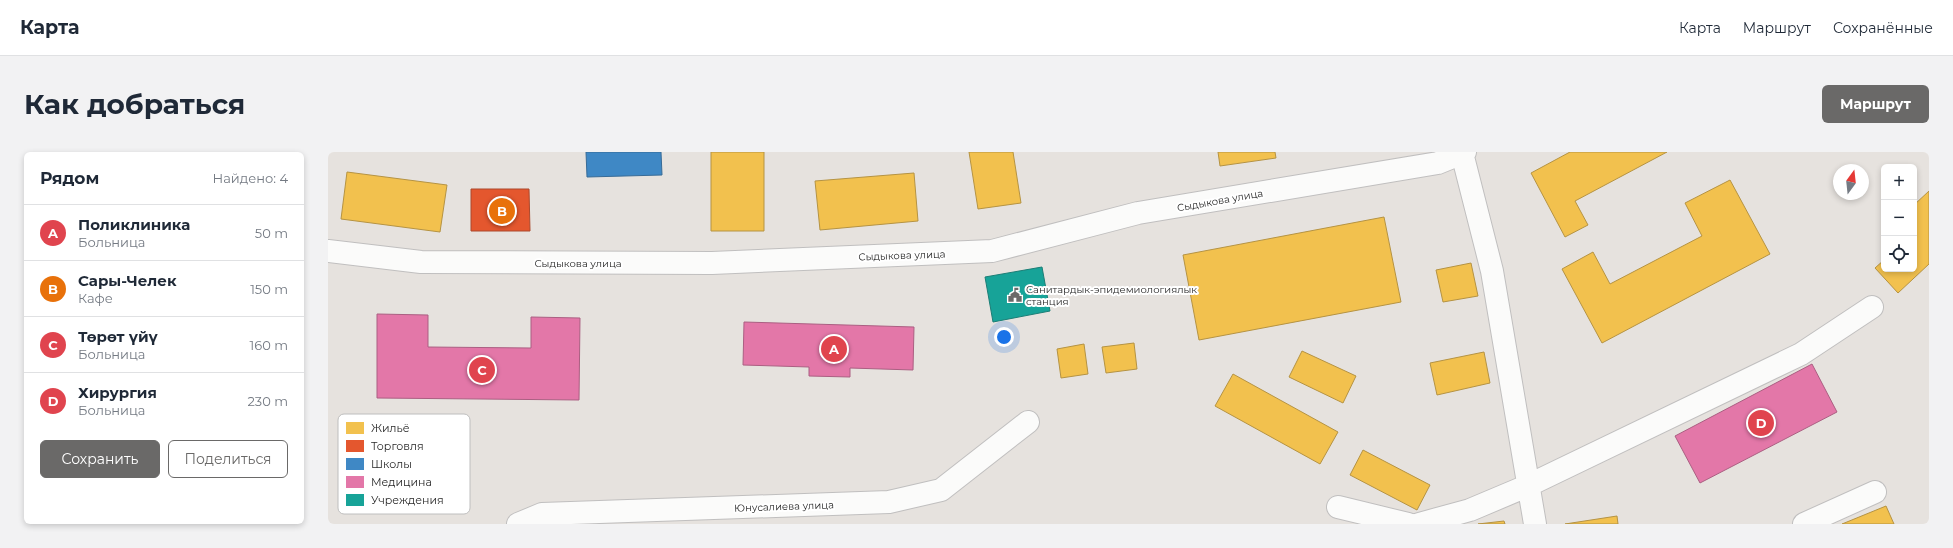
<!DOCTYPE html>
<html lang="ru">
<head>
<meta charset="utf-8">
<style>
	body { margin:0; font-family:Montserrat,sans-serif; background:#f2f2f3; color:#1f2937 }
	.controls { position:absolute; right:12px; top:12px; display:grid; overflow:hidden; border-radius:6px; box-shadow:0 2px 6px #0003 }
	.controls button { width:36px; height:36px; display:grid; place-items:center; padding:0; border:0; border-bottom:1px solid #e0e1e3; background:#fff; color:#1f2937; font:20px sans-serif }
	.compass { position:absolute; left:1505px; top:12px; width:36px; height:36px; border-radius:50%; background:#fff; box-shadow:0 2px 6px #0003; rotate:15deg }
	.you { position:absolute; left:676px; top:185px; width:14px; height:14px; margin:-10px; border:3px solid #fff; border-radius:50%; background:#1a73e8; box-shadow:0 0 0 6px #1a73e833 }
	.badge { display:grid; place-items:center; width:26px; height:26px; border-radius:50%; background:#6a6968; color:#fff; font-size:13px; font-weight:700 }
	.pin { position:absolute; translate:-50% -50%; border:2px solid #fff; box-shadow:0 1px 4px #0006 }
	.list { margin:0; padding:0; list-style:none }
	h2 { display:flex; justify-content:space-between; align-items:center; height:52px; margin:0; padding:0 16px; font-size:17px }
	h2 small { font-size:13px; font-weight:400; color:#747a83 }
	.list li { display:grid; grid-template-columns:26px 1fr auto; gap:12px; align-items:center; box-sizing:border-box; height:56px; padding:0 16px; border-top:1px solid #e0e1e3 }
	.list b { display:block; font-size:15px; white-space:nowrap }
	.list p { margin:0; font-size:13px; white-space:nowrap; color:#747a83 }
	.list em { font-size:13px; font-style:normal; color:#747a83 }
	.actions { display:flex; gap:8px; padding:12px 16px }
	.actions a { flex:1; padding:9px 0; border:1px solid #6a6968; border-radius:6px; text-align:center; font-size:14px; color:#6a6968 }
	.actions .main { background:#6a6968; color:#fff }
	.icon { flex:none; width:22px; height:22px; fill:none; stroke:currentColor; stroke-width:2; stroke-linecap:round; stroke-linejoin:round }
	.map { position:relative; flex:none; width:1601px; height:372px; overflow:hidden; border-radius:6px }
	header { display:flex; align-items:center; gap:24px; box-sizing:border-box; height:56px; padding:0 20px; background:#fff; border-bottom:1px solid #e0e1e3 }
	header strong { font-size:19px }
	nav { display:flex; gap:22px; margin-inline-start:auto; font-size:14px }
	.intro { display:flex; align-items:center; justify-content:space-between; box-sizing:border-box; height:96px; padding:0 24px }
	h1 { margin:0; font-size:28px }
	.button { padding:10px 18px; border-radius:6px; background:#6a6968; color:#fff; font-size:14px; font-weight:700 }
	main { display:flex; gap:24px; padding:0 24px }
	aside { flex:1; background:#fff; border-radius:6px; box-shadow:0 2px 6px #0003 }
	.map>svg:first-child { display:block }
</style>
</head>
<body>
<header>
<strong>Карта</strong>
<nav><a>Карта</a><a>Маршрут</a><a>Сохранённые</a></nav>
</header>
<div class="intro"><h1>Как добраться</h1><a class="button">Маршрут</a></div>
<main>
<aside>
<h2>Рядом<small>Найдено: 4</small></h2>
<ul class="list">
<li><span class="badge" style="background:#e0444e">A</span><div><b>Поликлиника</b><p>Больница</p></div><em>50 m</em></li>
<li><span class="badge" style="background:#e8710a">B</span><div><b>Сары-Челек</b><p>Кафе</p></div><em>150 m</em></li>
<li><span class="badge" style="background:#e0444e">C</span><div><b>Төрөт үйү</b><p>Больница</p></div><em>160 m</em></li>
<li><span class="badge" style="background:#e0444e">D</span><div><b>Хирургия</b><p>Больница</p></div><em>230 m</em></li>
</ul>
<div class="actions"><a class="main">Сохранить</a><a>Поделиться</a></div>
</aside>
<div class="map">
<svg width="1601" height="372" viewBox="0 0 1601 372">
	<rect width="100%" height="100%" fill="#e6e2de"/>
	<path fill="#f2c14e" stroke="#b59343" d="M383 0H436V79H383Z
		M641 0H685L693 51 650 57Z
		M890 0H947L948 6 892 14Z
		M1242 0H1339L1247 49 1260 73 1237 85 1203 21Z
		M19 20 119 33 112 80 13 67Z
		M586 21 590 69 492 78 487 29Z
		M1402 28 1442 102 1274 191 1234 117 1265 100 1282 132 1374 84 1357 51Z
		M1601 39V112L1570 141 1547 116 1556 108V117H1586V53Z
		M1056 65 1073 150 871 188 855 103Z
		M1143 111 1150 144 1115 150 1108 118Z
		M806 191 809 217 778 221 774 195Z
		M756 192 760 222 733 226 729 197Z
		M974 199 1028 224 1015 251 961 225Z
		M1156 200 1162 231 1109 243 1102 211Z
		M905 222 1010 280 992 312 887 254Z
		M1035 298 1102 333 1089 358 1022 323Z
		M1558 354 1566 372H1514Z
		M1289 364 1290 372H1237Z
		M1176 369 1177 372H1150Z"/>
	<path fill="#e4572e" stroke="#ac492c" d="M143 37H201L202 79H143Z"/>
	<path fill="#3f88c5" stroke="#386b96" d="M258 0H333L334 23 259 25Z"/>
	<path fill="#e377a8" stroke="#ab5f82" d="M49 162 100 163V195L203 196V165L252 166 251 248 49 246Z
		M416 170 586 175 585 218 522 216V225L481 224V215L415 213Z
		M1484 212 1509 260 1372 331 1347 284Z"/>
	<path fill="#17a398" stroke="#1c7e76" d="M714 115 722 159 665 170 657 125Z"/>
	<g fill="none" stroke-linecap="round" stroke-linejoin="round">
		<defs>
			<path id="minor" d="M1134 1 1164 119 1207 372
				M0 99 93 110 384 111 664 99 810 61 1110 11 1137 0
				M1010 355 1080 372
				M190 372 214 362 561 350 613 338 700 270
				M1091 372 1142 358 1199 334 1473 202 1544 155
				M1476 372 1547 340"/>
		</defs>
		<use href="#minor" stroke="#c0bfbf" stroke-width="24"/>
		<use href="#minor" stroke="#fbfbfa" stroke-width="22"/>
	</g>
	<defs>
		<symbol id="civic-bare" viewBox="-9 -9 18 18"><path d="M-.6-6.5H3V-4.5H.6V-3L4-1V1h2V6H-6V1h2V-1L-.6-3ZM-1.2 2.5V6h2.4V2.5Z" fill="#6a6968" stroke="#fff" stroke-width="2.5" paint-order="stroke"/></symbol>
	</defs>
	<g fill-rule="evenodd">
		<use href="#civic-bare" x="677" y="133" width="20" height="20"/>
	</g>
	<g text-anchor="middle" stroke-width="4" stroke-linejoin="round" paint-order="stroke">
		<g font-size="10" fill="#282828" stroke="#fff">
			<text transform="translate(892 48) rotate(-10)" y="4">Сыдыкова улица</text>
			<text transform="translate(574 103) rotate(-2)" y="4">Сыдыкова улица</text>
			<text x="250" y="115">Сыдыкова улица</text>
			<text transform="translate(456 354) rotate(-2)" y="4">Юнусалиева улица</text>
		</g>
		<g font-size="10" fill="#282828" stroke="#fff" text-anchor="start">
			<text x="698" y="141">Санитардык-эпидемиологиялык<tspan x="698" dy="12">станция</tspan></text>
		</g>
	</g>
	<rect x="10" y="262" width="132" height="100" rx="6" fill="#fff" stroke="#bebebe" stroke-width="1"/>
	<rect x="18" y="270" width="18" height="12" fill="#f2c14e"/>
	<rect x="18" y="288" width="18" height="12" fill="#e4572e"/>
	<rect x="18" y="306" width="18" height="12" fill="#3f88c5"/>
	<rect x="18" y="324" width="18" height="12" fill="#e377a8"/>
	<rect x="18" y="342" width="18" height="12" fill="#17a398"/>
	<g font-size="11" fill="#282828">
		<text x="43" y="280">Жильё</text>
		<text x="43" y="298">Торговля</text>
		<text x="43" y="316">Школы</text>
		<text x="43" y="334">Медицина</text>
		<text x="43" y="352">Учреждения</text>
	</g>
</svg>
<div class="controls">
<button>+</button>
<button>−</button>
<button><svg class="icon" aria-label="locate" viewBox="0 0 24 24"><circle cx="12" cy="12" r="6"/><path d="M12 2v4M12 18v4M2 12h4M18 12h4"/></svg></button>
</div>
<svg class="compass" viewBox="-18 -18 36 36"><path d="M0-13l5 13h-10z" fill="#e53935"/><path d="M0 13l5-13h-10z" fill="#747a83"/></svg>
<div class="you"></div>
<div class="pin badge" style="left:506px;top:197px;background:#e0444e">A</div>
<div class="pin badge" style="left:174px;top:59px;background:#e8710a">B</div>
<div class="pin badge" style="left:154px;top:218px;background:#e0444e">C</div>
<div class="pin badge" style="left:1433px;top:271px;background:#e0444e">D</div>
</div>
</main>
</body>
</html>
